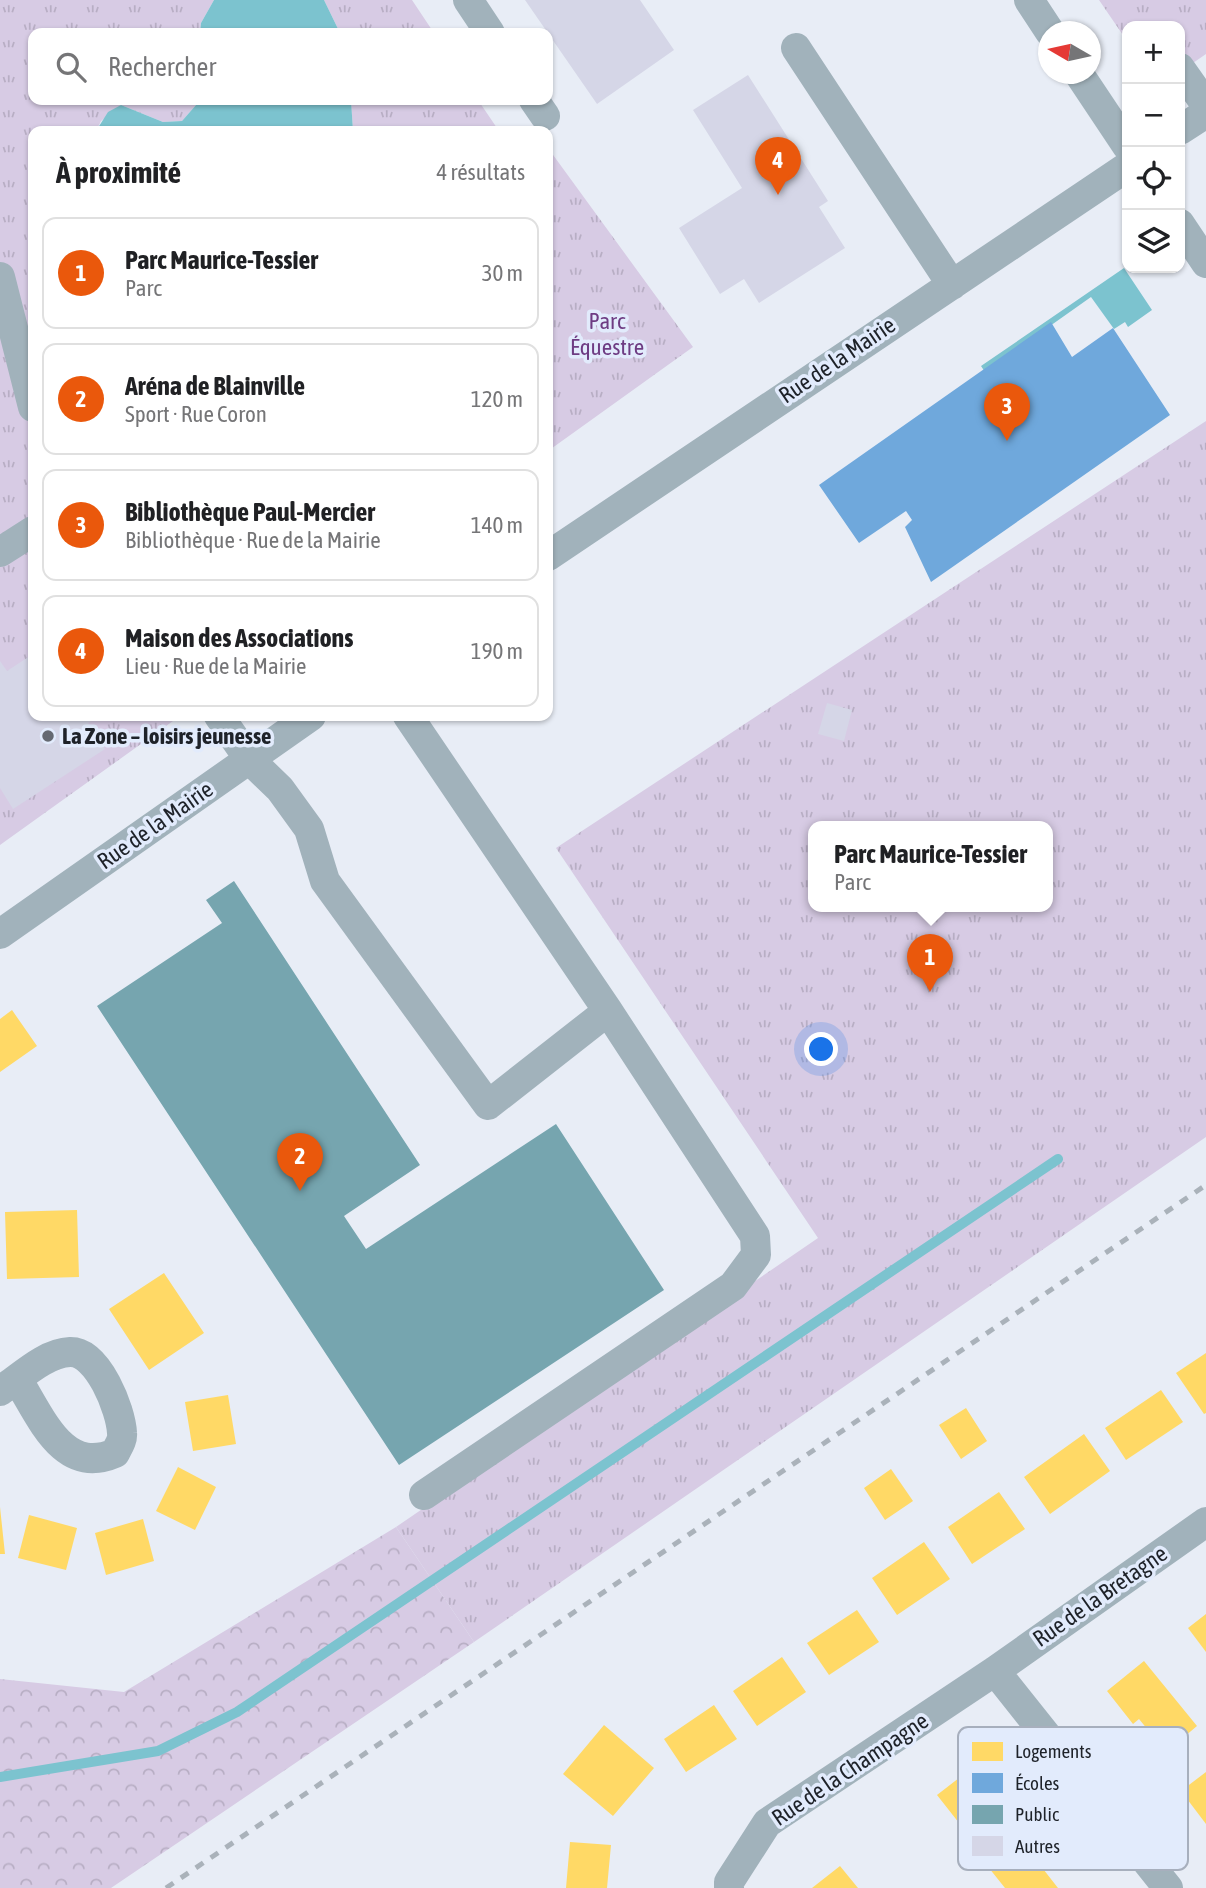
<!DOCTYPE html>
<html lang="fr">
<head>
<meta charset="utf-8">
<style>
	body { margin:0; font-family:"Asap Condensed",sans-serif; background:#f2f2f2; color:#202124 }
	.controls { position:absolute; right:21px; top:21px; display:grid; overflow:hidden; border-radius:14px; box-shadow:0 2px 5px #0004 }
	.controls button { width:63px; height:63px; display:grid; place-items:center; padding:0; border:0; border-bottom:2px solid #e0e0e0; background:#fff; color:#202124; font:35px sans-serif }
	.compass { position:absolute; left:1038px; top:21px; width:63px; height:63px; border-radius:50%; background:#fff; box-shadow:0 2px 5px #0004; rotate:279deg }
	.you { position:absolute; left:822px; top:1050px; width:24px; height:24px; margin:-18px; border:5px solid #fff; border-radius:50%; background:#1a73e8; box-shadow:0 0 0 10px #1a73e833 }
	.badge { display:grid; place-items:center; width:46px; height:46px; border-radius:50%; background:#ea580c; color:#fff; font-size:23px; font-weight:700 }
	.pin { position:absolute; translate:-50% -58px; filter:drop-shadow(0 2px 4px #0008) }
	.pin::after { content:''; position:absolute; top:37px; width:24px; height:21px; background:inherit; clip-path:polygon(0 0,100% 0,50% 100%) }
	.popup { position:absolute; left:808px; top:821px; width:245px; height:91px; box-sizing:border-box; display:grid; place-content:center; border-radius:14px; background:#fff; filter:drop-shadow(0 2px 5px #0005); font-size:23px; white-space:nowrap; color:#757577 }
	.popup b { font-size:26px; color:#202124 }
	.popup::after { content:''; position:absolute; left:50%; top:100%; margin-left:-14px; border:14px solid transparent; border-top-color:#fff }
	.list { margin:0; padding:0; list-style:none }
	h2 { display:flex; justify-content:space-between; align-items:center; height:91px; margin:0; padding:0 28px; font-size:30px }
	h2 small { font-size:23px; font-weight:400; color:#757577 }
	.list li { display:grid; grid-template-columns:46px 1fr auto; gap:21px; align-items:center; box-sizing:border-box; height:112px; margin:0 14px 14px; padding:0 14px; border:2px solid #e0e0e0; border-radius:14px }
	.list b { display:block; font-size:26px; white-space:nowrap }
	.list p { margin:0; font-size:23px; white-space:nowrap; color:#757577 }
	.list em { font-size:23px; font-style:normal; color:#757577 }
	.icon { flex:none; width:38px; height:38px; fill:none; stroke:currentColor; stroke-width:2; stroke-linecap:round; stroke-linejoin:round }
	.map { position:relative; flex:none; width:1206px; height:1888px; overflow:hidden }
	.search { position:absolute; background:#fff; box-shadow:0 2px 5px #0004; left:28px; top:28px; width:525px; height:77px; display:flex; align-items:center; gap:18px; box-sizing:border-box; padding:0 24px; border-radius:14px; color:#757577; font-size:26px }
	.panel { position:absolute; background:#fff; box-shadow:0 2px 5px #0004; left:28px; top:126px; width:525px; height:595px; border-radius:14px }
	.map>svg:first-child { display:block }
</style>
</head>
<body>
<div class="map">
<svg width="1206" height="1888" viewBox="0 0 1206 1888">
	<defs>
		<pattern id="forest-crowns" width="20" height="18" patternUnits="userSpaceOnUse" patternTransform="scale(1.75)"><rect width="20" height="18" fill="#d7cbe4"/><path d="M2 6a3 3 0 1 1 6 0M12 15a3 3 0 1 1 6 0" fill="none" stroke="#b8aec4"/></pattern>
		<pattern id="park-tufts" width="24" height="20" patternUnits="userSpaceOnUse" patternTransform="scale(1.75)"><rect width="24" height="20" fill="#d7cbe4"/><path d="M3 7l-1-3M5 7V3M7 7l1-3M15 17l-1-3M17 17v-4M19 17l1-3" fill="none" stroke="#b8aec4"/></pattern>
	</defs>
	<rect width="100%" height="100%" fill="#e8edf6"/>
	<path fill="url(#forest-crowns)" d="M396 1527 474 1642 111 1888H0V1679L124 1692Z"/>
	<path fill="url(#park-tufts)" fill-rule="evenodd" d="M0 0H214L201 23 200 33H33V100H196V105L182 121 163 122 121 105 101 121 96 131H33V716H180L0 845Z
		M324 0H412L434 33H340Z
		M1099 0H1206V54L1180 72V26H1127V41Z
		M351 100H478L499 131H353Z
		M548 148 693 347 548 451Z
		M1206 421V1137L474 1642 396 1527 818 1238 556 848ZM813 826H1047V906H813Z"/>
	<path fill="#7cc3cf" d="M214 0H324L340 33H200L201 23Z
		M196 100H351L353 131H96L108 112 121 105 163 122 182 121 196 105Z
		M1124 268 1152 310 1128 327 1125 322 1114 329 1091 297 985 372 981 366Z"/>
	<path fill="#ffd966" d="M12 1010 37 1046 0 1072V1019Z
		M77 1210 79 1277 7 1279 5 1212Z
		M164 1273 204 1333 149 1370 109 1309Z
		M1206 1353V1413L1204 1414 1176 1373Z
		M1161 1390 1183 1422 1126 1460 1105 1428Z
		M228 1395 236 1444 193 1451 185 1402Z
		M966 1408 987 1441 961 1459 939 1425Z
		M1084 1434 1110 1471 1050 1514 1024 1477Z
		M178 1467 216 1487 195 1530 156 1511Z
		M891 1469 913 1501 885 1520 864 1488Z
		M999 1492 1025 1529 972 1564 948 1527Z
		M0 1507 5 1554H0Z
		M29 1515 77 1528 66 1570 18 1558Z
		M143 1519 154 1561 106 1575 95 1533Z
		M924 1542 950 1579 897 1615 872 1578Z
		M857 1610 879 1642 829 1675 807 1643Z
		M1206 1614V1652L1188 1628Z
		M782 1657 806 1692 757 1726 733 1691Z
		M1144 1661 1197 1726 1166 1752 1139 1719 1133 1724 1107 1691Z
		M714 1705 737 1739 686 1772 664 1739Z
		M604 1725 654 1768 613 1816 563 1774Z
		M968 1771 1004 1818 974 1842 937 1795Z
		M1206 1772V1824L1181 1791Z
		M570 1842 611 1845 607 1888H566Z
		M1022 1842 1058 1888H1005L989 1868Z
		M840 1866 858 1888H812Z"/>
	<path fill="#6fa8dc" d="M1051 322 1072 357 1113 328 1170 415 931 582 905 527 912 520 906 511 859 543 819 485Z"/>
	<path fill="#76a5af" d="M234 881 420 1165 344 1216 366 1249 556 1124 664 1290 399 1465 97 1006 222 923 206 900Z"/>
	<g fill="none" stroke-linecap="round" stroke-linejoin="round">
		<path stroke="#7cc3cf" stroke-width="10" d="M0 1777 158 1751 237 1712 1058 1159"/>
	</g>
	<path fill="#d5d6e7" d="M525 0H640L674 50 597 104Z
		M748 75 828 201 819 207 845 248 759 303 744 279 720 294 679 228 742 188 693 110Z
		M33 654V716H99L88 723 105 749 13 809 0 788V661L7 671Z
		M827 703 852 710 844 741 818 734Z"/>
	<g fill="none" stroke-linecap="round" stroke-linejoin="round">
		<path stroke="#a1b2bb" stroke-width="30" d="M468 0 490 33
			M1029 0 1050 32
			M796 48 952 285
			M1180 68 1206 105
			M1079 74 1127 146
			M534 100 545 116
			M1180 130 1206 113
			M1180 224 1206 263
			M0 277 33 407
			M0 552 33 531
			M548 556 1127 167
			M219 716 249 759 280 789 309 829 325 881 488 1105 608 1011 408 716
			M0 934 311 716
			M0 1391C21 1377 45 1353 70 1352 98 1351 121 1410 122 1433 123 1440 118 1447 115 1453 62 1476 41 1416 17 1379
			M424 1495 733 1286 756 1255 755 1236 608 1011
			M995 1671 1168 1888
			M729 1888V1882L767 1823 995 1671 1206 1522"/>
		<path stroke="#aab2ba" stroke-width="5" stroke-dasharray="9 9" stroke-linecap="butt" d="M166 1888 1206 1185"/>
	</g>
	<circle fill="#656971" stroke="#e2ebfc" stroke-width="2.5" cx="48" cy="736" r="7"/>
	<g text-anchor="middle" stroke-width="7" stroke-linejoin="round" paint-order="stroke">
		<g font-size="23" fill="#6e3c83" stroke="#e2ebfc">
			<text x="607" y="329">Parc<tspan x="607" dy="26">Équestre</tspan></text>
		</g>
		<g font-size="23" fill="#1e2229" stroke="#e2ebfc">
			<text transform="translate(837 360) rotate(-34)" y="8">Rue de la Mairie</text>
			<text transform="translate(155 825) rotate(-35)" y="8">Rue de la Mairie</text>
			<text transform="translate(1100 1596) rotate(-35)" y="8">Rue de la Bretagne</text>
			<text transform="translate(850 1769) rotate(-34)" y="8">Rue de la Champagne</text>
		</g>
		<g font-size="23" font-weight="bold" fill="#1e2229" stroke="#e2ebfc" text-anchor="start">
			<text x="62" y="744">La Zone – loisirs jeunesse</text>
		</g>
	</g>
	<rect x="958" y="1727" width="230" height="143" rx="10" fill="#e2ebfc" stroke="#a7afbd" stroke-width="2"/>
	<rect x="972" y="1742" width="31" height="19" fill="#ffd966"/>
	<rect x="972" y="1773" width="31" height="20" fill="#6fa8dc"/>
	<rect x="972" y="1805" width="31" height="19" fill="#76a5af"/>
	<rect x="972" y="1836" width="31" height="20" fill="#d5d6e7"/>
	<g font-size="19" fill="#1e2229">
		<text x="1015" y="1758">Logements</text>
		<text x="1015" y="1790">Écoles</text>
		<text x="1015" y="1821">Public</text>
		<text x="1015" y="1853">Autres</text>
	</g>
</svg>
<div class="controls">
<button>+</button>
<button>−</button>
<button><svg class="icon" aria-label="locate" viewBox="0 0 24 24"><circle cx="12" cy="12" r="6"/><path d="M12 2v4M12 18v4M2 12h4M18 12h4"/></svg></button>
<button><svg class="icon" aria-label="layers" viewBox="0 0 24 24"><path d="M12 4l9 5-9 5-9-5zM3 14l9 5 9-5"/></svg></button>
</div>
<svg class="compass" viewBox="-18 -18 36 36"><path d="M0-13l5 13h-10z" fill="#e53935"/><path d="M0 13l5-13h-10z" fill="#757577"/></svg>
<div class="you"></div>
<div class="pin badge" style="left:930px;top:992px">1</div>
<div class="popup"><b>Parc Maurice-Tessier</b>Parc</div>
<div class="pin badge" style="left:300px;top:1191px">2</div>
<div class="pin badge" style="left:1007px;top:441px">3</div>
<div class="pin badge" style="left:778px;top:195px">4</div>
<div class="search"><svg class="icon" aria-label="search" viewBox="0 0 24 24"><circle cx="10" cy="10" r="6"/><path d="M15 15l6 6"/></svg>Rechercher</div>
<section class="panel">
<h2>À proximité<small>4 résultats</small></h2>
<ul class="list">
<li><span class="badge">1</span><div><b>Parc Maurice-Tessier</b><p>Parc</p></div><em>30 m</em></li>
<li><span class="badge">2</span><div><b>Aréna de Blainville</b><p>Sport · Rue Coron</p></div><em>120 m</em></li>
<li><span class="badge">3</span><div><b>Bibliothèque Paul-Mercier</b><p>Bibliothèque · Rue de la Mairie</p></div><em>140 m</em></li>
<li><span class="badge">4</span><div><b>Maison des Associations</b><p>Lieu · Rue de la Mairie</p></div><em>190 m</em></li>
</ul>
</section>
</div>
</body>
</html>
